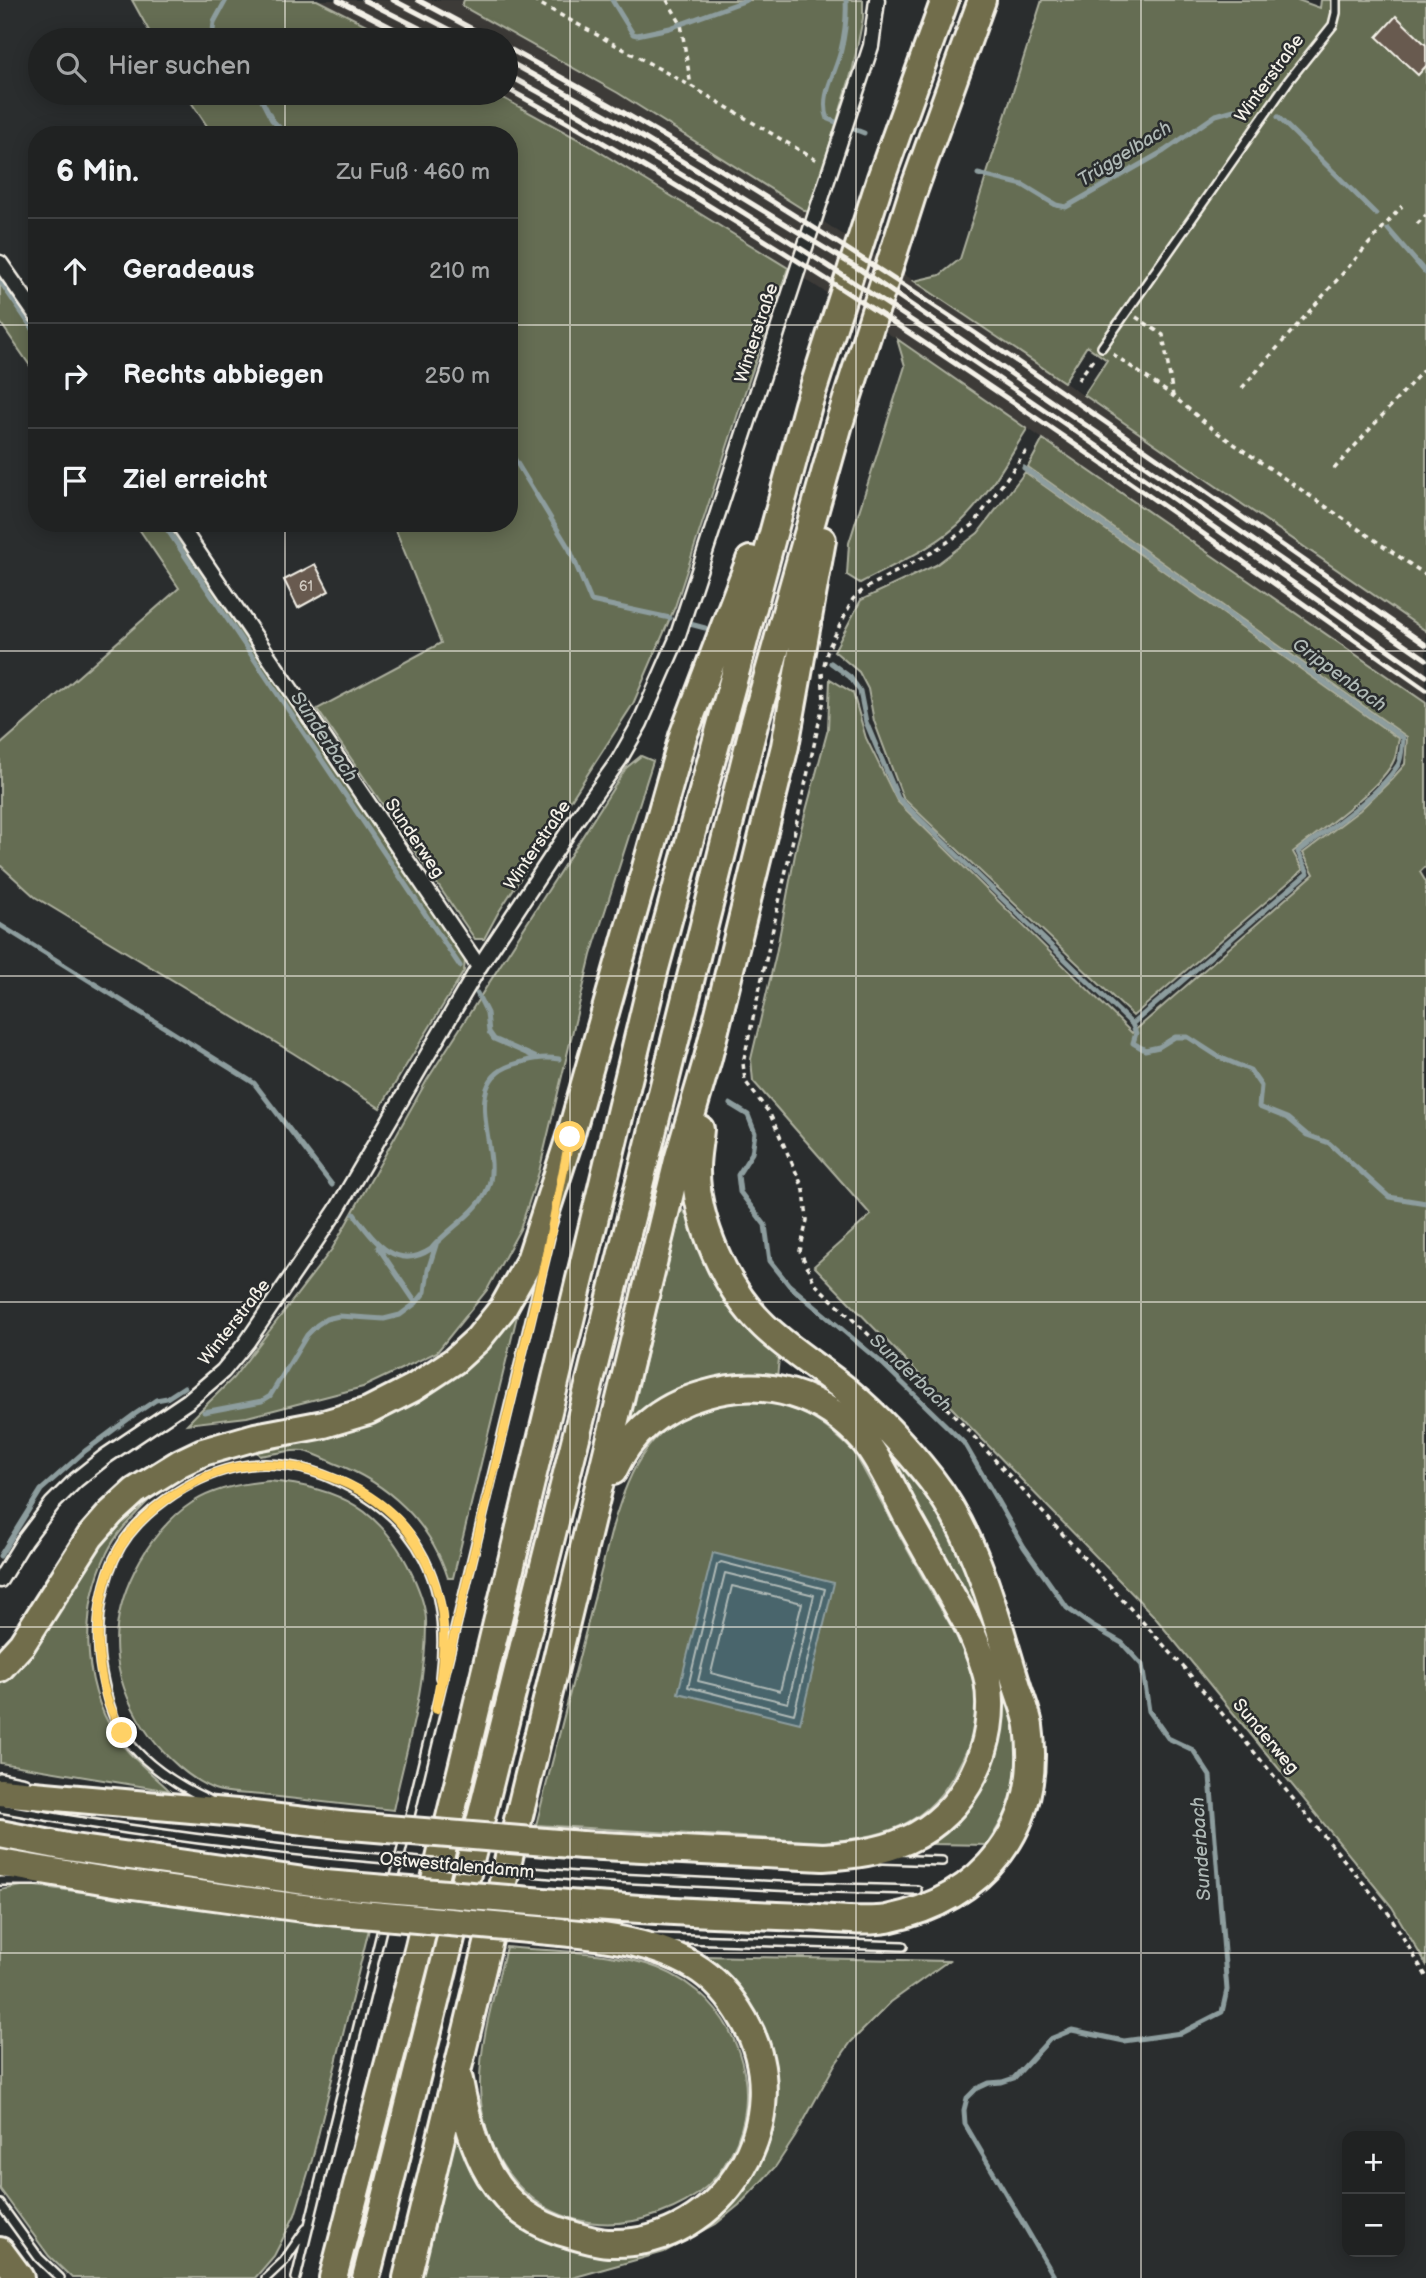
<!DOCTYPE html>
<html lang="de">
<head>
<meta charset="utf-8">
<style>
	body { margin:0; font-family:"Balsamiq Sans",sans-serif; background:#282a2a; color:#f1f3f6 }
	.controls { position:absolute; right:21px; bottom:21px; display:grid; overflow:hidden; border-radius:14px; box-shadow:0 4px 18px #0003 }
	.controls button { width:63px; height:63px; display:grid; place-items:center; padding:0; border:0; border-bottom:2px solid #3d3f40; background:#202222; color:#f1f3f6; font:35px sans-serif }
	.stop { position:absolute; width:21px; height:21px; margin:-16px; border:5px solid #ffd166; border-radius:50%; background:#fff }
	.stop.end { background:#ffd166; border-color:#fff; box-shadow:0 2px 7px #0008 }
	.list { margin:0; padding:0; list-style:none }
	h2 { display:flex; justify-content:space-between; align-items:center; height:91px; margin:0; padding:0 28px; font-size:30px }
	h2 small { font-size:23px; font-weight:400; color:#a2a4a5 }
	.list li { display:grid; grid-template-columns:46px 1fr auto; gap:21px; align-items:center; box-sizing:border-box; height:105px; padding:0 28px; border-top:2px solid #3d3f40 }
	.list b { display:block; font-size:26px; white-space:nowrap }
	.list em { font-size:23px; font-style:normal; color:#a2a4a5 }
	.icon { flex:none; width:38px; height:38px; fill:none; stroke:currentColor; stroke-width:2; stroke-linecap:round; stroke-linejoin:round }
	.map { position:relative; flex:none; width:1426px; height:2278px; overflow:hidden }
	.search { position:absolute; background:#202222; box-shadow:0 4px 18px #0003; left:28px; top:28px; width:490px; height:77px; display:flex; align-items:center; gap:18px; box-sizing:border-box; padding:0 24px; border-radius:38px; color:#a2a4a5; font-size:26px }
	.panel { position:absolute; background:#202222; box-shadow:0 4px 18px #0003; left:28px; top:126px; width:490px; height:406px; border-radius:28px }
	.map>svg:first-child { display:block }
</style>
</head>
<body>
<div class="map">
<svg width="1426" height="2278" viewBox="0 0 1426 2278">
	<rect width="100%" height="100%" fill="#2a2d2e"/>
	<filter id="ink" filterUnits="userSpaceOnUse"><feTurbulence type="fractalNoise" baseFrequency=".0143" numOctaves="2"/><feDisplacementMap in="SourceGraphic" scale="14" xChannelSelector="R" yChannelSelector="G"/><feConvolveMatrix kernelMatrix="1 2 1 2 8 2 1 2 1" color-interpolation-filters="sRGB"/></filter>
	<g filter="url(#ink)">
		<path fill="#3d3a38" d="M317 0H464L463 7 618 93 779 193 953 306 1426 631V703L921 355 753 245 587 144 494 93H506V40H396Z"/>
		<path fill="#656d53" stroke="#acaf9e" stroke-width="2" d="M132 0H317L396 40H154Z
			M464 0H863V18L853 68 809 213 618 93 462 6Z
			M1042 0H1298L1320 8 1321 0H1426V631L1084 395 1107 360 1087 346 1064 382 914 281 940 275 960 259Z
			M185 93H494L587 144 788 268 745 392 675 607 633 704 498 913 484 939H475L317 709 441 643 393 523H509V135H213Z
			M0 276 37 330V376L0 322Z
			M897 339 1027 429C1008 459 990 492 965 518 937 547 895 564 860 583L847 575 849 543 905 366Z
			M1043 439 1426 703V866L1420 872 1426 882V1964L1392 1907 1153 1615 814 1266 871 1215 753 1081 751 1059 776 954 797 844 828 729 830 679 853 693 866 738 897 801 1132 1033 1314 874 1303 853 1360 810 1392 779 1405 764 1407 737 1028 467Z
			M1025 472 1399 739C1397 745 1397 754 1394 760 1383 787 1318 832 1293 852L1303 870 1133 1016 903 798 874 721 868 689 859 672 834 651 861 600 936 565 978 533Z
			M135 523H167L465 960 464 971 380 1108 293 1053 35 897 0 865V745L179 588Z
			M641 756 653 761 591 955 539 1172 520 1229 487 1290 437 1352 363 1387 247 1417 187 1424 233 1378 332 1249 427 1080 626 768Z
			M681 1209C698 1224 698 1249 707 1268 725 1304 752 1330 779 1358L777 1378C706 1371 685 1379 630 1423Z
			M516 1307 519 1308 453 1578H448C430 1522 388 1483 334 1463 325 1459 314 1453 304 1451 291 1449 273 1454 260 1456L253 1448 326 1435Z
			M760 1399C802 1408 824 1422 854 1452 877 1494 900 1536 923 1578 945 1617 975 1657 976 1704 977 1732 966 1755 952 1778 922 1829 879 1837 826 1842L536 1825 613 1525C631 1465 651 1422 716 1403 730 1399 746 1400 760 1399Z
			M891 1450C913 1478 936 1506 951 1538 979 1596 1030 1731 1014 1793 1009 1811 996 1829 987 1845L933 1844C980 1795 996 1778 1003 1708L887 1454Z
			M269 1481C338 1487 382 1509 412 1574 419 1589 427 1609 426 1625 426 1687 406 1750 393 1810 349 1805 305 1800 261 1795 247 1793 227 1794 214 1789 189 1779 165 1756 149 1735 133 1713 120 1685 117 1658 110 1602 146 1532 193 1502 215 1488 243 1483 269 1481Z
			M151 1493 153 1496C136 1514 118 1530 107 1553 78 1613 82 1694 124 1747 137 1763 155 1776 170 1791L0 1763V1683C45 1643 65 1589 101 1542 116 1524 133 1509 151 1493Z
			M27 1885 369 1929 312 2160 295 2215 274 2256 255 2278H72L49 2256 0 2189V1890Z
			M506 1947C555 1952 611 1950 658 1968 696 1983 726 2013 739 2053 749 2083 749 2111 737 2141 721 2179 698 2200 659 2214 565 2248 483 2186 480 2088 479 2041 495 1993 506 1947Z
			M703 1956 948 1961 891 2002 851 2042 834 2066 795 2137 776 2166 739 2205 716 2224 664 2252 572 2278H419L456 2137H462L557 2242 706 2221 773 2088 702 1961Z"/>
		<path fill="#48656c" stroke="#8d9d9e" stroke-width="2" d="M713 1553 834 1583 800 1723 678 1693Z"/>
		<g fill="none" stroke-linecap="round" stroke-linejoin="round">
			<path stroke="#afb9b6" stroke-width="2" d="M721 1562 825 1589 794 1714 688 1687 717 1565Z
				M725 1573 814 1595 788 1703 698 1681Z
				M732 1586 802 1603 780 1691 711 1673Z"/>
			<path stroke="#8d9d9e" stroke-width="5" d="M612 0 633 34 637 35 670 28 747 0
				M846 0C847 17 845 33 841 50 836 73 819 96 828 119L864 133
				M212 40 214 22 226 0
				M258 93 272 120 287 135
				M1278 117 1376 214
				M978 174 1023 185 1056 205 1066 207 1164 151 1216 115 1234 110 1248 112
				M1388 229 1426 273
				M0 281 37 335
				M509 450 570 550 591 601 670 618
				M1024 468 1403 738C1402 746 1402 758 1398 765 1377 798 1329 828 1298 852L1308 873 1132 1024
				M163 523 460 966
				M690 624 705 628
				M831 663 850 677 860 691 866 722 898 798 1132 1024 1136 1033 1133 1043 1145 1050 1159 1047 1175 1037H1188L1219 1057 1250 1070 1261 1086 1259 1107 1287 1118 1307 1135 1329 1143 1389 1197 1426 1203
				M0 925 254 1083 332 1185
				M477 993 487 1013 489 1032 494 1039 535 1057
				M730 1104 748 1115 755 1133 752 1153 738 1175 740 1192 765 1225 770 1261 789 1285 883 1364 964 1443 1024 1547 1067 1608 1092 1626 1122 1643 1142 1665 1149 1711 1168 1738 1193 1750 1210 1776 1227 1990 1222 2012 1181 2033 1124 2041 1072 2030 1050 2039 1014 2078 1002 2082 989 2083 976 2089 967 2098 964 2110 965 2124 1055 2278
				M354 1214C373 1239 395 1273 431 1249 449 1227 484 1210 490 1181 498 1144 461 1082 512 1065 528 1060 541 1056 559 1059
				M378 1247 416 1303
				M204 1412 262 1401 270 1396 307 1335 317 1325 326 1319 339 1316 384 1319 400 1315 416 1303 425 1292 428 1270 436 1245
				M0 1556 41 1490 85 1451 135 1414 156 1400 167 1398 184 1387"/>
		</g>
		<path fill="#685a50" stroke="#f4f1e8" stroke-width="2" d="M1396 16 1426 45V66L1418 75 1377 37Z
			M315 564 329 591 298 608 284 580Z"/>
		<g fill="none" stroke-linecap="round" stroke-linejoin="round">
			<defs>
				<path id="lane" d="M1102 347 1289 80 1333 25 1336 13V0
					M0 1777 25 1782
					M209 1800C177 1785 142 1763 122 1733 111 1716 106 1693 102 1673 95 1637 99 1593 114 1559 134 1514 190 1477 237 1467 270 1460 305 1466 335 1480 421 1518 451 1585 440 1677
					M0 1808C110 1828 220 1843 331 1854
					M408 1824 550 1237
					M883 1859 942 1861
					M575 1876 797 1887 917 1890
					M0 1881H38
					M655 1938 903 1946
					M0 2204 39 2258 60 2278
					M266 2278 284 2261 306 2229
					M296 2278 405 1836"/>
				<path id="street" d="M0 263 37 316
					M178 523 479 967
					M0 1580 24 1541 52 1504 76 1480 106 1456 188 1401 223 1371 247 1342 336 1211 479 967 574 823 619 760 640 723 676 641 871 46 877 0"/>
				<path id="highway" d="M0 1668 22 1644 90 1537 111 1513 135 1491 180 1463 203 1452 255 1437 324 1424 368 1411 413 1388 454 1361 478 1339 503 1308 530 1260 570 1137 683 736 750 560
					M0 1792 237 1813 339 1825
					M0 1834 67 1847 325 1884
					M582 1845 823 1857C852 1855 880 1852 907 1840 966 1814 999 1743 988 1680 984 1661 976 1643 968 1625 948 1589 928 1553 908 1518 897 1497 880 1460 866 1443 824 1394 765 1376 703 1395 661 1407 631 1431 613 1471
					M0 1863 126 1884 317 1910
					M568 1904C646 1910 724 1914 803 1917 826 1918 865 1923 887 1919 984 1899 1043 1827 1029 1726 1027 1712 1020 1697 1016 1683 995 1614 976 1537 931 1479 906 1447 877 1416 846 1390 819 1368 789 1350 764 1326 726 1290 695 1220 696 1168 696 1155 699 1142 700 1129
					M459 2080C472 2150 492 2213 569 2234 582 2238 597 2243 611 2243 724 2246 800 2118 744 2020 732 1999 716 1979 694 1966 656 1943 605 1936 561 1932
					M0 2251 20 2278
					M333 2278 419 1946 655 968 808 405 881 178 945 0
					M366 2278 754 725 839 424 914 189 982 0
					M407 2278 678 1160 708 1058 785 746 822 540"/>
			</defs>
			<use href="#lane" stroke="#f4f1e8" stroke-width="12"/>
			<use href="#street" stroke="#f4f1e8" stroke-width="19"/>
			<use href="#highway" stroke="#f4f1e8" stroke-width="32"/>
			<path stroke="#f4f1e8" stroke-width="3.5" stroke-dasharray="5 5" stroke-linecap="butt" d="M533 0 691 86 818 161
				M667 0 681 24 691 86
				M1417 224 1426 215
				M1136 317 1163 335 1173 396
				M1113 354 1173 396 1215 431 1426 575
				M1078 380 1095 357
				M1242 388 1402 206
				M1334 469 1426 367
				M824 665 828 649 853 599 864 589 931 553 973 525 1027 450
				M822 673 824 700 743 1063 745 1081 770 1114 804 1190 807 1220 800 1251 815 1284 955 1416 1180 1663 1389 1914 1426 1976"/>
			<use href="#lane" stroke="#2a2d2e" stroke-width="7"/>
			<use href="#street" stroke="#2a2d2e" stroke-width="14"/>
			<use href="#highway" stroke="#716d4b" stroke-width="26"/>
			<path stroke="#f4f1e8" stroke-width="5" d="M338 0 416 40
				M364 0 443 40
				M393 0 470 40
				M418 0 493 40
				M506 47C598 97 689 149 778 205 999 343 1211 497 1426 645
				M506 60 606 115 859 269 1426 659
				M506 74C828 249 1125 466 1426 676
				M506 88C828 264 1126 480 1426 690"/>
			<defs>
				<path id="lane-bridge" d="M331 1854 575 1876"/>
				<path id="highway-bridge" d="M339 1825 582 1845
					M325 1884 568 1904
					M317 1910 561 1932"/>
			</defs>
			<use href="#lane-bridge" stroke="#f4f1e8" stroke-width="12" stroke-linecap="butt"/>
			<use href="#highway-bridge" stroke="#f4f1e8" stroke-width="32" stroke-linecap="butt"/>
			<use href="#lane-bridge" stroke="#2a2d2e" stroke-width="7"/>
			<use href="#highway-bridge" stroke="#716d4b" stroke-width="26"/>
		</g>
	</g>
	<g fill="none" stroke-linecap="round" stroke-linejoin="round" filter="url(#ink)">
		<path stroke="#ffd166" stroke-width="9" d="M122 1733C117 1722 111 1711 107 1699 94 1656 95 1600 114 1559 134 1514 191 1477 237 1467 292 1456 364 1482 401 1523 424 1549 441 1590 443 1624 445 1652 440 1681 436 1709L546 1257 570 1137"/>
	</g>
	<path fill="none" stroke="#f4f1e8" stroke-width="2" stroke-opacity="0.55" d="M285 0V40M570 0V2278M856 0V2278M1141 0V2278M285 93V135M0 325H37M509 325H1426M285 523V2278M0 651H1426M0 976H1426M0 1302H1426M0 1627H1426M0 1953H1426"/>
	<g text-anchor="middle" stroke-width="5" stroke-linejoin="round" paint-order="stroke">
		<g font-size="14" fill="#d1cbc2">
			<text x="306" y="591">61</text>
		</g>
		<g font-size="18" fill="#f4f1e8" stroke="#2a2d2e">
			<text transform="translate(1269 78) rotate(-54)" y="6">Winterstraße</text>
			<text transform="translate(756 333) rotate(-72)" y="6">Winterstraße</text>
			<text transform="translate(415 838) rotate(56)" y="6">Sunderweg</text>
			<text transform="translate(537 845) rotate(-56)" y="6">Winterstraße</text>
			<text transform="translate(234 1322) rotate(-52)" y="6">Winterstraße</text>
			<text transform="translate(1266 1736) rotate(50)" y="6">Sunderweg</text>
			<text transform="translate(457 1865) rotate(5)" y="6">Ostwestfalendamm</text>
		</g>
		<g font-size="19" font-style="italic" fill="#afb9b6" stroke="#2a2d2e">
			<text transform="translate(1124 153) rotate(-32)" y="7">Trüggelbach</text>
			<text transform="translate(1340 674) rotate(36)" y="7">Grippenbach</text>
			<text transform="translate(325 736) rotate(56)" y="7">Sunderbach</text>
			<text transform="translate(911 1372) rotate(43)" y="7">Sunderbach</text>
			<text transform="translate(1200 1849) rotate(-94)" y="7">Sunderbach</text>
		</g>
	</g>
</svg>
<div class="controls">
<button>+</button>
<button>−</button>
</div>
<div class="stop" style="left:570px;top:1137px"></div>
<div class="stop end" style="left:122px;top:1733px"></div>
<div class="search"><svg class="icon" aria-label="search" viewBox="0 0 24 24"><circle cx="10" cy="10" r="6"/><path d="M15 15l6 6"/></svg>Hier suchen</div>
<section class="panel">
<h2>6 Min.<small>Zu Fuß · 460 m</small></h2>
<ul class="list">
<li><svg class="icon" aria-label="ahead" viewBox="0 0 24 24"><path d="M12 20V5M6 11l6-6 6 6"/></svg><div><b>Geradeaus</b></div><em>210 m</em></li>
<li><svg class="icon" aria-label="right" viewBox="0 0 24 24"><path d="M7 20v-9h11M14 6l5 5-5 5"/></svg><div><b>Rechts abbiegen</b></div><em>250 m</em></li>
<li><svg class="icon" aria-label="arrive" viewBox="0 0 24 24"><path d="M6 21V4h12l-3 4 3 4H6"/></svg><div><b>Ziel erreicht</b></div></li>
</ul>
</section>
</div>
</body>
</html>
